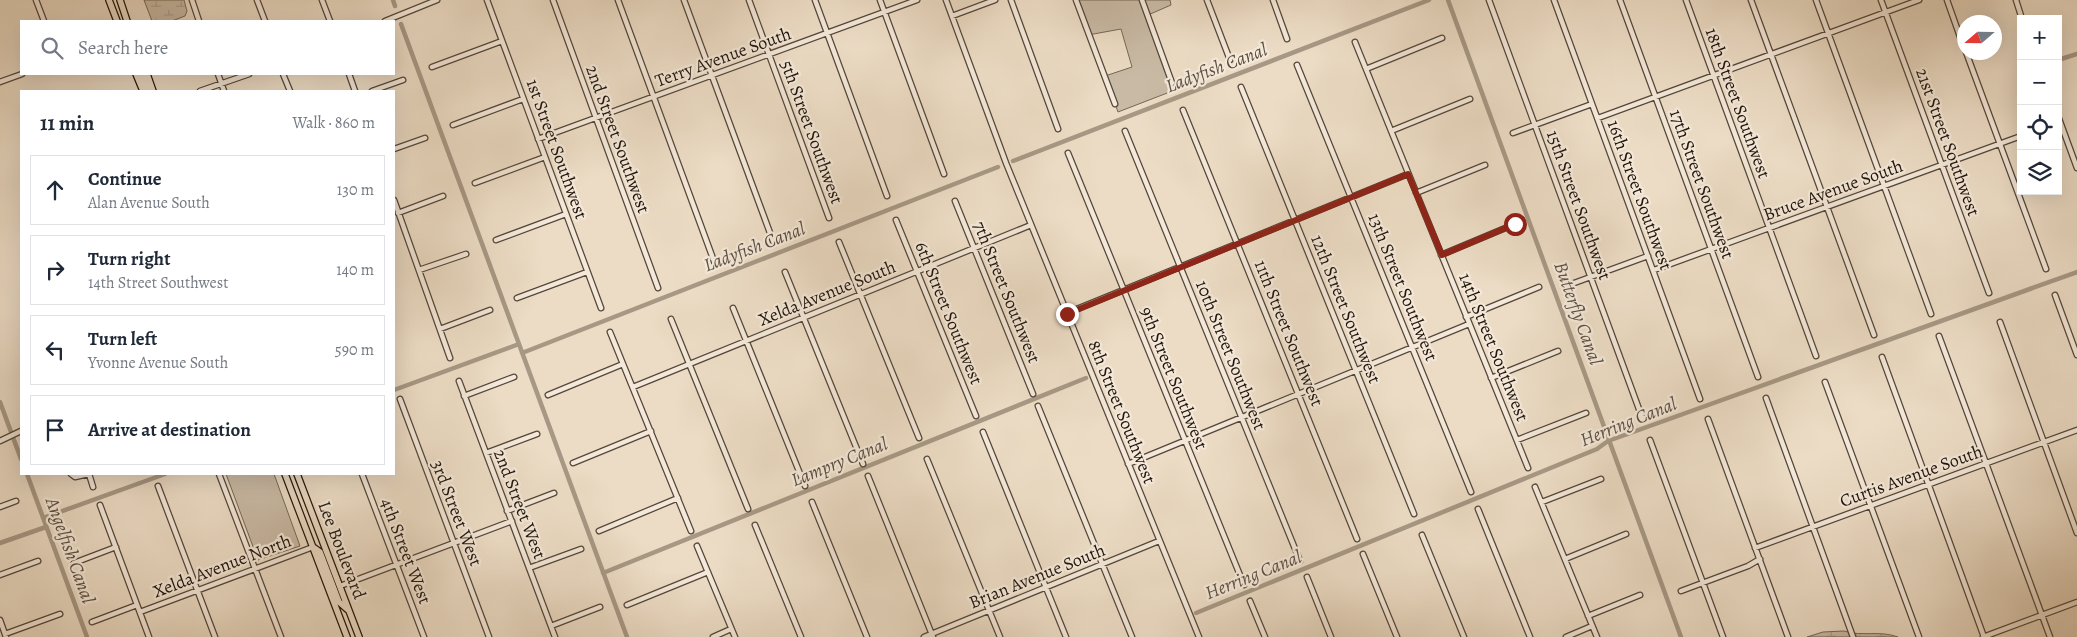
<!DOCTYPE html>
<html lang="en">
<head>
<meta charset="utf-8">
<style>
	body { margin:0; font-family:Alegreya,serif; background:#f2f2f3; color:#1f2937 }
	.controls { position:absolute; right:15px; top:15px; display:grid; overflow:hidden; border-radius:0px; box-shadow:0 5px 20px #0002 }
	.controls button { width:45px; height:45px; display:grid; place-items:center; padding:0; border:0; border-bottom:1px solid #e0e1e3; background:#fff; color:#1f2937; font:25px sans-serif }
	.compass { position:absolute; left:1957px; top:15px; width:45px; height:45px; border-radius:50%; background:#fff; box-shadow:0 5px 20px #0002; rotate:250deg }
	.stop { position:absolute; width:15px; height:15px; margin:-11px; border:4px solid #8f2418; border-radius:50%; background:#fff }
	.stop.end { background:#8f2418; border-color:#fff; box-shadow:0 1px 5px #0008 }
	.list { margin:0; padding:0; list-style:none }
	h2 { display:flex; justify-content:space-between; align-items:center; height:65px; margin:0; padding:0 20px; font-size:21px }
	h2 small { font-size:16px; font-weight:400; color:#747a83 }
	.list li { display:grid; grid-template-columns:32px 1fr auto; gap:15px; align-items:center; box-sizing:border-box; height:70px; margin:0 10px 10px; padding:0 10px; border:1px solid #e0e1e3; border-radius:0px }
	.list b { display:block; font-size:19px; white-space:nowrap }
	.list p { margin:0; font-size:16px; white-space:nowrap; color:#747a83 }
	.list em { font-size:16px; font-style:normal; color:#747a83 }
	.icon { flex:none; width:28px; height:28px; fill:none; stroke:currentColor; stroke-width:2; stroke-linecap:round; stroke-linejoin:round }
	.map { position:relative; flex:none; width:2077px; height:637px; overflow:hidden }
	.search { position:absolute; background:#fff; box-shadow:0 5px 20px #0002; left:20px; top:20px; width:375px; height:55px; display:flex; align-items:center; gap:12px; box-sizing:border-box; padding:0 18px; border-radius:0px; color:#747a83; font-size:19px }
	.panel { position:absolute; background:#fff; box-shadow:0 5px 20px #0002; left:20px; top:90px; width:375px; height:385px; border-radius:0px }
	.map>svg:first-child { display:block }
</style>
</head>
<body>
<div class="map">
<svg width="2077" height="637" viewBox="0 0 2077 637">
	<defs>
		<pattern id="wetland-marsh" width="20" height="14" patternUnits="userSpaceOnUse" patternTransform="scale(1.25)"><rect width="20" height="14" fill="#c9baa5"/><path d="M1 5h8M5 5V1M11 12h8M15 12V8" fill="none" stroke="#ac9f8d"/></pattern>
	</defs>
	<rect width="100%" height="100%" fill="#ecdcc5"/>
	<filter id="stains"><feTurbulence type="fractalNoise" baseFrequency=".004" numOctaves="4"/><feColorMatrix values="0 0 0 0 .2 0 0 0 0 .09 0 0 0 0 .02 0 0 0 .5 -.17"/></filter>
	<radialGradient id="worn" r=".72"><stop offset=".6" stop-color="#630" stop-opacity="0"/><stop offset="1" stop-color="#630" stop-opacity=".3"/></radialGradient>
	<path fill="#c9baa5" stroke="#756758" d="M1076 0H1170L1171 5 1148 15 1175 90 1118 112 1105 76 1132 67 1121 29 1088 35Z
		M226 474H274L300 546 258 560Z"/>
	<path fill="url(#wetland-marsh)" stroke="#756758" d="M144 0H184L187 11 185 16 172 21H152Z
		M1844 631C1862 637 1879 630 1898 637H1807L1823 632Z"/>
	<g fill="none" stroke-linecap="round" stroke-linejoin="round">
		<path stroke="#a79885" stroke-width="4.5" d="M393 0 395 6
			M1448 0 1681 637
			M401 24 627 637
			M2058 60 2077 54
			M1013 161 1429 0
			M522 353 998 167
			M394 390 519 344
			M0 402 21 459
			M27 474 87 637
			M43 518 165 474
			M0 543 46 527
			M603 573 1086 378
			M1196 613 1597 449 1608 441 2077 272"/>
		<defs>
			<path id="minor" d="M36 0 44 21
				M192 0 199 21
				M257 0 265 21
				M322 0 330 21
				M487 0 601 308
				M553 0 658 288
				M618 0 715 264
				M684 0 773 241
				M749 0 829 218
				M815 0 887 196
				M880 0 944 174
				M946 0 1006 163 1199 637
				M1011 0 1058 129
				M1076 0 1115 104
				M1142 0 1172 83
				M1207 0 1230 60
				M1273 0 1287 39
				M1489 0 1643 420
				M1554 0 1700 399
				M1620 0 1758 377
				M1686 0 1816 356
				M1751 0 1874 335
				M1816 0 1931 314
				M1881 0 1989 293
				M1947 0 1964 48
				M2016 0 2022 19
				M952 16 995 0
				M385 21 437 0
				M1355 42 1528 468
				M1966 52 2046 269
				M1297 65 1471 492
				M432 67 502 41
				M1366 69 1442 38
				M218 74 224 91
				M283 74 290 91
				M349 74 355 91
				M0 82 22 74
				M1241 87 1414 514
				M200 91 249 74
				M372 91 403 80
				M1183 110 1357 539
				M2058 116 2077 168
				M1598 118 1919 0
				M453 125 523 99
				M1125 131 1300 561
				M1391 131 1470 99
				M1513 133 1592 104
				M538 139 917 0
				M394 149 425 138
				M1068 153 1244 585
				M475 183 545 157
				M1416 193 1485 165
				M394 200 450 358
				M955 201 1033 394
				M398 213 443 196
				M896 220 976 416
				M496 240 566 214
				M839 242 919 438
				M1441 255 1515 224
				M419 270 466 254
				M1654 270 2021 136
				M785 272 863 464
				M1566 286 1648 256
				M2055 295 2077 355
				M517 298 587 272
				M733 308 805 486
				M1067 313 1408 174
				M1466 317 1539 287
				M671 319 748 509
				M2000 322 2077 533
				M440 329 490 310
				M610 332 691 531
				M1939 336 2050 637
				M1882 357 1984 637
				M1491 378 1558 351
				M459 381 555 637
				M1825 382 1919 637
				M633 387 1031 225
				M548 395 623 364
				M464 396 514 377
				M1766 398 1853 637
				M400 399 489 637
				M1038 406 1132 637
				M1708 419 1788 637
				M983 432 1066 637
				M1517 440 1586 413
				M1650 440 1723 637
				M0 441 21 431
				M486 453 537 434
				M927 459 1000 637
				M573 463 651 431
				M1128 464 1469 324
				M71 474 75 477 88 474
				M89 474 93 487
				M219 474 281 637
				M362 474 424 637
				M868 476 933 637
				M158 486 215 637
				M1535 487 1597 637
				M812 502 867 637
				M1542 502 1601 479
				M100 505 149 637
				M0 507 16 501
				M1478 509 1530 637
				M507 511 554 493
				M755 525 801 637
				M599 531 678 498
				M1422 535 1464 637
				M697 546 735 637
				M1755 548 2077 430
				M1363 554 1397 637
				M1565 559 1626 534
				M74 563 116 547
				M529 568 581 549
				M0 575 38 561
				M1307 577 1331 637
				M340 586 512 521
				M1681 591 1748 566 1760 559
				M1250 601 1265 637
				M627 605 708 572
				M140 612 313 547
				M1588 616 1640 595
				M0 620 6 637
				M92 622 137 605
				M551 626 600 607
				M5 634 60 614
				M713 637 731 629
				M924 637 1159 541
				M1566 637 1592 626
				M1983 637 2077 602"/>
			<path id="major" d="M109 0 117 21
				M120 0 127 21
				M136 74 143 91
				M142 74 148 91
				M147 74 153 91
				M285 474 347 637
				M297 474 359 637
				M313 547 320 552 339 602 348 610"/>
		</defs>
		<use href="#minor" stroke="#544639" stroke-width="7"/>
		<use href="#major" stroke="#21140a" stroke-width="8"/>
		<use href="#minor" stroke="#f3e8d9" stroke-width="4.5"/>
		<use href="#major" stroke="#ecdcc5" stroke-width="5.5"/>
	</g>
	<g fill="none" stroke-linecap="round" stroke-linejoin="round">
		<path stroke="#8f2418" stroke-width="6" d="M1067 314 1408 174 1442 255 1515 224"/>
	</g>
	<g text-anchor="middle" stroke-width="4.5" stroke-linejoin="round" paint-order="stroke">
		<g font-size="18" fill="#21140a" stroke="#f3e8d9">
			<text transform="translate(723 57) rotate(-20)" y="6">Terry Avenue South</text>
			<text transform="translate(1738 103) rotate(70)" y="6">18th Street Southwest</text>
			<text transform="translate(812 132) rotate(70)" y="6">5th Street Southwest</text>
			<text transform="translate(618 139) rotate(70)" y="6">2nd Street Southwest</text>
			<text transform="translate(1948 142) rotate(70)" y="6">21st Street Southwest</text>
			<text transform="translate(557 149) rotate(70)" y="6">1st Street Southwest</text>
			<text transform="translate(1702 184) rotate(70)" y="6">17th Street Southwest</text>
			<text transform="translate(1833 190) rotate(-20)" y="6">Bruce Avenue South</text>
			<text transform="translate(1640 195) rotate(70)" y="6">16th Street Southwest</text>
			<text transform="translate(1579 205) rotate(70)" y="6">15th Street Southwest</text>
			<text transform="translate(1403 287) rotate(68)" y="6">13th Street Southwest</text>
			<text transform="translate(1007 292) rotate(68)" y="6">7th Street Southwest</text>
			<text transform="translate(827 293) rotate(-22)" y="6">Xelda Avenue South</text>
			<text transform="translate(1346 309) rotate(68)" y="6">12th Street Southwest</text>
			<text transform="translate(949 313) rotate(68)" y="6">6th Street Southwest</text>
			<text transform="translate(1289 333) rotate(68)" y="6">11th Street Southwest</text>
			<text transform="translate(1494 347) rotate(68)" y="6">14th Street Southwest</text>
			<text transform="translate(1231 355) rotate(68)" y="6">10th Street Southwest</text>
			<text transform="translate(1174 378) rotate(68)" y="6">9th Street Southwest</text>
			<text transform="translate(1122 412) rotate(68)" y="6">8th Street Southwest</text>
			<text transform="translate(1911 476) rotate(-20)" y="6">Curtis Avenue South</text>
			<text transform="translate(520 504) rotate(69)" y="6">2nd Street West</text>
			<text transform="translate(457 513) rotate(69)" y="6">3rd Street West</text>
			<text transform="translate(342 550) rotate(69)" y="6">Lee Boulevard</text>
			<text transform="translate(406 551) rotate(69)" y="6">4th Street West</text>
			<text transform="translate(222 566) rotate(-21)" y="6">Xelda Avenue North</text>
			<text transform="translate(1037 576) rotate(-22)" y="6">Brian Avenue South</text>
		</g>
		<g font-size="19" font-style="italic" fill="#5d4f41" stroke="#f3e8d9">
			<text transform="translate(1216 67) rotate(-21)" y="7">Ladyfish Canal</text>
			<text transform="translate(754 246) rotate(-21)" y="7">Ladyfish Canal</text>
			<text transform="translate(1579 313) rotate(70)" y="7">Butterfly Canal</text>
			<text transform="translate(1628 421) rotate(-22)" y="7">Herring Canal</text>
			<text transform="translate(839 461) rotate(-22)" y="7">Lampry Canal</text>
			<text transform="translate(71 550) rotate(70)" y="7">Angelfish Canal</text>
			<text transform="translate(1253 574) rotate(-22)" y="7">Herring Canal</text>
		</g>
	</g>
	<rect width="100%" height="100%" filter="url(#stains)"/>
	<rect width="100%" height="100%" fill="url(#worn)"/>
</svg>
<div class="controls">
<button>+</button>
<button>−</button>
<button><svg class="icon" aria-label="locate" viewBox="0 0 24 24"><circle cx="12" cy="12" r="6"/><path d="M12 2v4M12 18v4M2 12h4M18 12h4"/></svg></button>
<button><svg class="icon" aria-label="layers" viewBox="0 0 24 24"><path d="M12 4l9 5-9 5-9-5zM3 14l9 5 9-5"/></svg></button>
</div>
<svg class="compass" viewBox="-18 -18 36 36"><path d="M0-13l5 13h-10z" fill="#e53935"/><path d="M0 13l5-13h-10z" fill="#747a83"/></svg>
<div class="stop" style="left:1515px;top:224px"></div>
<div class="stop end" style="left:1067px;top:314px"></div>
<div class="search"><svg class="icon" aria-label="search" viewBox="0 0 24 24"><circle cx="10" cy="10" r="6"/><path d="M15 15l6 6"/></svg>Search here</div>
<section class="panel">
<h2>11 min<small>Walk · 860 m</small></h2>
<ul class="list">
<li><svg class="icon" aria-label="ahead" viewBox="0 0 24 24"><path d="M12 20V5M6 11l6-6 6 6"/></svg><div><b>Continue</b><p>Alan Avenue South</p></div><em>130 m</em></li>
<li><svg class="icon" aria-label="right" viewBox="0 0 24 24"><path d="M7 20v-9h11M14 6l5 5-5 5"/></svg><div><b>Turn right</b><p>14th Street Southwest</p></div><em>140 m</em></li>
<li><svg class="icon" aria-label="left" viewBox="0 0 24 24"><path d="M17 20v-9H6M10 6l-5 5 5 5"/></svg><div><b>Turn left</b><p>Yvonne Avenue South</p></div><em>590 m</em></li>
<li><svg class="icon" aria-label="arrive" viewBox="0 0 24 24"><path d="M6 21V4h12l-3 4 3 4H6"/></svg><div><b>Arrive at destination</b></div></li>
</ul>
</section>
</div>
</body>
</html>
